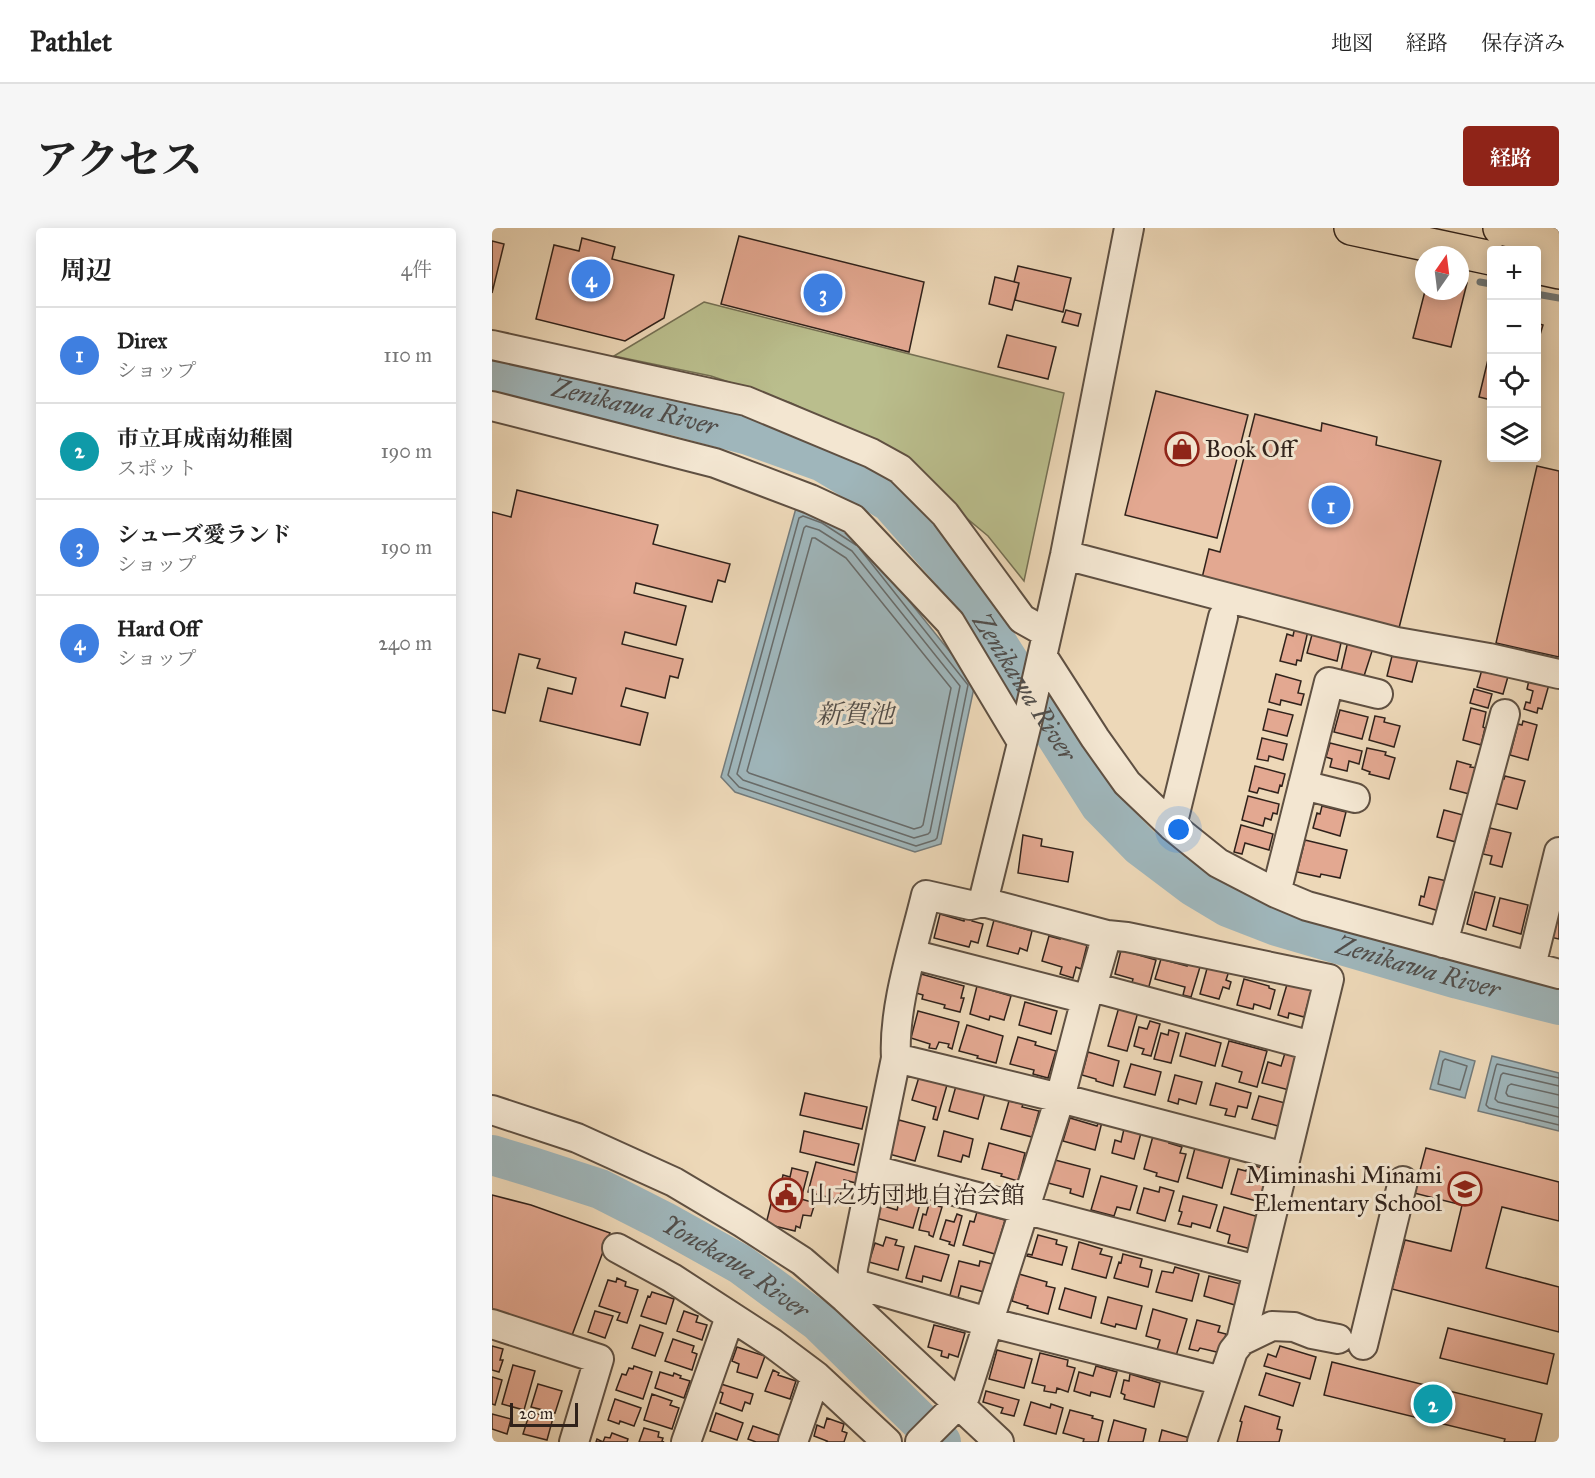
<!DOCTYPE html>
<html lang="ja">
<head>
<meta charset="utf-8">
<style>
	body { margin:0; font-family:"IM FELL Great Primer","Noto Serif JP",serif; background:#f6f6f6; color:#222 }
	.controls { position:absolute; right:18px; top:18px; display:grid; overflow:hidden; border-radius:6px; box-shadow:0 3px 15px #0003 }
	.controls button { width:54px; height:54px; display:grid; place-items:center; padding:0; border:0; border-bottom:2px solid #e0e0e0; background:#fff; color:#222; font:30px sans-serif }
	.compass { position:absolute; left:923px; top:18px; width:54px; height:54px; border-radius:50%; background:#fff; box-shadow:0 3px 15px #0003; rotate:14deg }
	.scale { position:absolute; left:18px; bottom:15px; width:68px; box-sizing:border-box; padding-left:6px; border:3px solid #30221b; border-top:0; font-size:16px; line-height:21px; white-space:nowrap; color:#30221b; -webkit-text-stroke:4px #f3e6d1; paint-order:stroke }
	.you { position:absolute; left:687px; top:602px; width:21px; height:21px; margin:-15px; border:4px solid #fff; border-radius:50%; background:#1a73e8; box-shadow:0 0 0 9px #1a73e833 }
	.badge { display:grid; place-items:center; width:39px; height:39px; border-radius:50%; background:#8f2418; color:#fff; font-size:20px; font-weight:700 }
	.pin { position:absolute; translate:-50% -50%; border:3px solid #fff; box-shadow:0 2px 6px #0006 }
	.list { margin:0; padding:0; list-style:none }
	h2 { display:flex; justify-content:space-between; align-items:center; height:78px; margin:0; padding:0 24px; font-size:26px }
	h2 small { font-size:20px; font-weight:400; color:#767676 }
	.list li { display:grid; grid-template-columns:39px 1fr auto; gap:18px; align-items:center; box-sizing:border-box; height:96px; padding:0 24px; border-top:2px solid #e0e0e0 }
	.list b { display:block; font-size:22px; white-space:nowrap }
	.list p { margin:0; font-size:20px; white-space:nowrap; color:#767676 }
	.list em { font-size:20px; font-style:normal; color:#767676 }
	.icon { flex:none; width:33px; height:33px; fill:none; stroke:currentColor; stroke-width:2; stroke-linecap:round; stroke-linejoin:round }
	.map { position:relative; flex:none; width:1067px; height:1214px; overflow:hidden; border-radius:6px }
	header { display:flex; align-items:center; gap:36px; box-sizing:border-box; height:84px; padding:0 30px; background:#fff; border-bottom:2px solid #e0e0e0 }
	header strong { font-size:28px }
	nav { display:flex; gap:33px; margin-inline-start:auto; font-size:21px }
	.intro { display:flex; align-items:center; justify-content:space-between; box-sizing:border-box; height:144px; padding:0 36px }
	h1 { margin:0; font-size:42px }
	.button { padding:15px 27px; border-radius:6px; background:#8f2418; color:#fff; font-size:21px; font-weight:700 }
	main { display:flex; gap:36px; padding:0 36px }
	aside { flex:1; background:#fff; border-radius:6px; box-shadow:0 3px 15px #0003 }
	.map>svg:first-child { display:block }
</style>
</head>
<body>
<header>
<strong>Pathlet</strong>
<nav><a>地図</a><a>経路</a><a>保存済み</a></nav>
</header>
<div class="intro"><h1>アクセス</h1><a class="button">経路</a></div>
<main>
<aside>
<h2>周辺<small>4件</small></h2>
<ul class="list">
<li><span class="badge" style="background:#3f7fe0">1</span><div><b>Direx</b><p>ショップ</p></div><em>110 m</em></li>
<li><span class="badge" style="background:#0f9aa8">2</span><div><b>市立耳成南幼稚園</b><p>スポット</p></div><em>190 m</em></li>
<li><span class="badge" style="background:#3f7fe0">3</span><div><b>シューズ愛ランド</b><p>ショップ</p></div><em>190 m</em></li>
<li><span class="badge" style="background:#3f7fe0">4</span><div><b>Hard Off</b><p>ショップ</p></div><em>240 m</em></li>
</ul>
</aside>
<div class="map">
<svg width="1067" height="1214" viewBox="0 0 1067 1214">
	<rect width="100%" height="100%" fill="#edd8b8"/>
	<filter id="stains"><feTurbulence type="fractalNoise" baseFrequency=".00333" numOctaves="4"/><feColorMatrix values="0 0 0 0 .2 0 0 0 0 .09 0 0 0 0 .02 0 0 0 .5 -.17"/></filter>
	<radialGradient id="worn" r=".72"><stop offset=".6" stop-color="#630" stop-opacity="0"/><stop offset="1" stop-color="#630" stop-opacity=".3"/></radialGradient>
	<path fill="#babe8d" stroke="#757054" stroke-width="1.5" d="M212 74 572 165 532 353 496 308 387 217 299 175 219 148 122 128Z"/>
	<path fill="#9fb6bb" stroke="#737b7b" stroke-width="1.5" d="M304 280 333 289 369 313 483 455 449 616 423 624 243 564 229 549Z
		M948 823 983 833 973 870 938 861Z
		M1000 828 1067 845V903L986 883Z"/>
	<g fill="none" stroke-linecap="round" stroke-linejoin="round">
		<path stroke="#686c6b" stroke-width="1.5" d="M314 298 327 302 360 323 468 458 438 604 436 606 422 610 251 552 245 546 312 300Z
			M320 310H323L354 330 459 460 431 597 429 599 422 601 257 545 255 543Z
			M364 317 330 295 311 288 307 290 236 547 247 559 424 618 443 612 445 610 476 457 368 321
			M953 831 975 838 968 862 946 856 951 833Z
			M1067 850 1005 836 1004 838 994 877 997 880 1067 897
			M1067 858 1011 845 1009 847 1003 871 1006 874 1067 889
			M1067 867 1019 856 1016 858 1014 865 1016 868 1067 880"/>
		<path stroke="#737b7b" stroke-width="7" d="M988 54 999 56
			M1044 66 1067 70"/>
		<g stroke="#9fb6bb" stroke-width="40">
			<path id="s1" d="M0 144 181 187 256 207 331 234 398 274 460 344 608 577 648 618 701 658 736 679 785 698 966 751 1067 777"/>
			<path id="s2" d="M0 927 40 939 108 961 171 993 248 1036 327 1094 449 1214"/>
		</g>
	</g>
	<path fill="#e3a891" stroke="#30221b" stroke-width="1.5" d="M247 8 432 54 417 124 229 76Z
		M90 10 123 19 120 31 182 47 172 90 133 113 44 91 62 17 87 23Z
		M0 13 12 16 0 65Z
		M526 38 579 50 571 84 523 72 527 55 522 54Z
		M503 49 527 55 520 82 497 76Z
		M968 53 975 55 959 119 921 110 933 63H968Z
		M574 82 589 86 586 98 570 94Z
		M1044 95 1051 97 1044 120Z
		M515 107 564 119 556 151 506 139Z
		M999 119V172L987 169Z
		M664 163 756 187 725 310 633 287Z
		M763 186 829 203 830 195 885 209 884 217 949 233 907 400 710 350 717 321 728 324Z
		M1045 238 1067 243V429L1004 415Z
		M25 262 166 297 161 316 238 336 233 354 226 352 220 374 144 355 142 365 194 378 184 417 133 404 130 416 191 431 186 450 178 448 173 470 134 460 129 478 156 485 148 517 48 493 56 460 80 466 84 450 45 440 48 431 27 426 13 485 0 482V284L19 289Z
		M803 399 816 403 809 433 805 432 804 437 788 433 795 406 801 408Z
		M821 403 842 408 841 412 849 415 845 433 815 425Z
		M856 413 881 420 872 448 849 443Z
		M901 424 926 431 920 454 895 448Z
		M991 438 1017 445 1011 466 985 459Z
		M784 446 809 453 806 465 812 466 809 477 789 472 788 477 777 474Z
		M1038 448 1058 453 1050 481 1046 480 1045 485 1032 481 1034 474 1038 475 1041 463 1035 461Z
		M982 461 1000 466 996 480 978 475Z
		M979 480 994 484 991 499 993 500 989 517 971 512Z
		M776 481 801 487 795 508 771 502Z
		M848 482 876 489 870 511 842 504Z
		M883 488 893 490 892 494 908 498 902 519 877 512Z
		M1031 493 1045 497 1036 532 1018 527 1026 496 1030 497Z
		M770 510 795 516 791 532 777 528 776 533 765 531Z
		M838 515 870 523 867 536 857 533 855 543 838 539 840 531 834 529Z
		M875 520 894 524 893 527 903 530 897 551 877 546 878 544 870 541Z
		M965 533 979 537 978 539 985 540 981 567 958 561Z
		M763 538 793 546 790 558 788 557 786 565 767 560 765 565 757 563Z
		M1013 548 1033 553 1025 581 1002 575 1008 550 1012 551Z
		M756 568 787 576 785 586 781 585 779 592 773 590 771 598 750 592Z
		M830 578 854 584 848 608 821 600 825 585 828 586Z
		M952 582 971 587 964 614 945 609Z
		M749 597 781 606 777 622 753 615 750 626 742 624Z
		M998 600 1019 605 1010 639 998 636 1000 628 991 626Z
		M531 607 550 611 549 618 581 624 576 654 526 645Z
		M813 612 855 622 848 650 829 646 828 649 805 644Z
		M937 649 955 653 947 683 927 677 929 668 932 669Z
		M983 664 1003 669 994 702 975 696Z
		M1008 670 1036 677 1029 706 1001 698Z
		M1067 679V711L1058 709Z
		M448 686 472 693 473 688 481 690 480 693 491 696 486 715 479 713 477 719 442 710Z
		M502 692 540 703 535 723 528 720 526 726 495 718Z
		M557 708 568 711V709L595 717 589 741 584 739 581 750 568 746 570 739 550 733Z
		M629 722 664 732 656 762 639 758 641 751 623 746Z
		M669 731 695 738V735L708 739 699 769 691 767 693 759 663 751Z
		M716 737 737 743 734 752 739 754 737 761 731 759 727 771 708 766Z
		M429 746 472 758 469 770H472L468 784 452 780 453 777 430 771 431 767 424 765Z
		M752 751 777 758V760L783 762 778 781 762 776 761 781 745 777Z
		M796 753 820 760 812 789 797 785 796 790 786 787Z
		M485 758 519 768 512 792 498 788 497 792 478 786Z
		M533 774 565 783 559 806 527 797Z
		M627 779 646 784 635 823 616 818Z
		M426 783 467 794 460 821 456 819 457 816 447 814 444 821 437 820 438 816 419 810Z
		M658 793 668 796 659 828 650 826 652 821 642 818 647 799 655 801Z
		M475 797 511 808 504 835 485 830 486 828 467 823Z
		M677 802 687 805 679 835 662 831 669 805 676 807Z
		M694 805 729 815 723 838 688 828Z
		M526 809 544 814 543 817 564 823 556 850 541 846 542 842 518 836Z
		M737 813 775 823 765 859 747 854 750 844 730 838Z
		M596 824 627 833 621 858 604 853V851L590 847Z
		M793 825 810 830 801 863 770 855 776 834 789 838Z
		M639 836 669 844 663 867 632 859Z
		M683 847 710 854 704 876 687 871 686 876 676 873Z
		M427 849 455 857 445 892 441 891 444 879 420 872Z
		M724 855 759 865 755 880 746 878 743 889 733 887 735 881 718 877Z
		M464 858 493 865 486 891 457 883Z
		M313 865 375 879 370 901 308 887Z
		M767 868 793 875 786 898 760 891Z
		M517 873 531 876 530 879 547 883 540 909 509 901Z
		M578 890 605 898 607 893 610 894 603 922 571 913Z
		M407 892 433 899 423 933 397 926Z
		M632 901 649 905 642 931 620 925 623 912 629 914Z
		M312 903 367 916 362 937 308 924Z
		M452 903 481 911 477 929 471 927 469 934 446 928Z
		M661 908 678 913 677 915 690 919 688 925 694 926 686 954 664 948 665 945 652 941Z
		M497 915 533 925 526 953 509 948 510 946 490 941Z
		M703 920 738 930 730 960 695 950Z
		M934 920 1067 954V993L1010 979 994 1040 1067 1059V1104L900 1061 913 1012 959 1023 970 977 922 965Z
		M563 932 598 941 591 969 578 965 579 961 556 955Z
		M324 934 366 945 364 955 352 952 347 972 316 964Z
		M756 936 781 943 773 969 769 968 768 974 739 966 746 941 754 943Z
		M300 940 316 944 309 971 323 975 319 988 311 987 308 1000 304 998 303 1003 274 996 283 960 288 961 291 947 298 949Z
		M609 948 645 958 638 982 625 979 622 988 599 982Z
		M668 959 682 963 673 993 645 985 652 960 667 964Z
		M410 963 430 969 421 1000 384 990 388 977 405 982Z
		M0 967 39 977 118 1005 79 1110 0 1083Z
		M691 968 725 977 718 1000 700 995 699 999 686 996 690 984 687 983Z
		M437 976 450 979 441 1009 437 1007V1004L427 1002 431 986 434 987Z
		M732 979 767 989 759 1021 736 1015 738 1007 725 1003Z
		M485 984 513 992 503 1026 471 1017 478 993 482 994Z
		M465 986 470 988 462 1018 457 1016 458 1014 448 1011 454 992 462 994Z
		M546 1007 565 1012 564 1016 575 1019 570 1037 535 1028 536 1026 540 1027Z
		M394 1009 405 1012 403 1017 412 1019 406 1042 377 1034 383 1015 391 1018Z
		M587 1014 610 1021 608 1026 620 1029 614 1050 580 1041Z
		M423 1018 457 1027 449 1053 431 1048 430 1054 414 1050Z
		M631 1026 650 1031 648 1039 660 1042 656 1059 622 1050 627 1034 629 1035Z
		M467 1033 487 1038 488 1033 500 1036 492 1064 469 1058 466 1070 471 1071 470 1075 457 1071Z
		M683 1039 707 1046 700 1073 664 1064 670 1043 681 1045Z
		M527 1046 555 1054 554 1058 563 1060 556 1086 535 1080 536 1078 520 1073Z
		M717 1048 749 1056 743 1077 712 1068Z
		M125 1050 134 1054 133 1058 146 1062 135 1095 125 1092 128 1085 107 1078 116 1052 124 1054Z
		M573 1060 604 1069 599 1090 567 1081Z
		M160 1064 182 1071 174 1096 149 1088 156 1068 158 1069Z
		M616 1069 650 1078 644 1101 624 1096 623 1099 609 1095Z
		M661 1081 695 1091 684 1128 665 1122 668 1112 654 1108Z
		M103 1083 121 1088 113 1110 96 1104Z
		M192 1083 206 1088 204 1094 215 1097 210 1112 185 1103Z
		M705 1092 728 1098 726 1104 734 1106 729 1125 708 1120 706 1123 697 1121Z
		M148 1097 171 1105 163 1128 140 1120Z
		M442 1097 473 1105 466 1129 457 1126 456 1130 449 1128 450 1123 436 1119Z
		M956 1100 1062 1126 1055 1156 948 1130Z
		M181 1111 202 1118 200 1124 205 1126 200 1142 173 1133Z
		M0 1118 11 1121 8 1132H11L7 1144 0 1142Z
		M788 1118 824 1129 818 1151 772 1138 776 1126 784 1129Z
		M245 1119 273 1128 265 1150 245 1144 247 1136 240 1133Z
		M505 1122 540 1131 532 1160 497 1151Z
		M548 1125 576 1132 575 1138 583 1140 576 1164 565 1160 564 1165 552 1163 553 1158 540 1155Z
		M840 1134 1050 1186 1043 1214H1012L1013 1211 832 1167Z
		M21 1137 43 1143 32 1182 10 1176Z
		M142 1138 160 1144 151 1171 124 1162 130 1146 134 1147 137 1140 141 1141Z
		M604 1138 625 1144 618 1169 599 1164 598 1168 582 1163 587 1144 601 1148Z
		M281 1142 287 1145 286 1147 304 1153 298 1171 273 1163Z
		M168 1144 181 1148 182 1145 189 1148 188 1150 198 1153 192 1170 163 1160Z
		M774 1145 808 1155 801 1178 767 1167Z
		M638 1146 668 1155 662 1179 632 1171 633 1167 629 1165 632 1152 637 1153Z
		M0 1149 10 1152 3 1177 0 1176Z
		M46 1156 70 1163 63 1185 39 1179Z
		M229 1156 261 1166 258 1176 253 1174 250 1183 228 1175 231 1165 226 1163Z
		M494 1163 527 1172 522 1188 509 1185 511 1180 491 1174Z
		M160 1166 180 1173 178 1177 187 1180 180 1201 152 1192Z
		M123 1171 149 1180 142 1198 128 1193 127 1196 116 1192Z
		M539 1174 558 1180 559 1176 571 1180 564 1206 532 1197Z
		M753 1178 788 1189 785 1201 790 1202 787 1214H745L750 1194 748 1193Z
		M578 1182 601 1188 600 1190 611 1193 606 1214H591L592 1211 571 1205Z
		M38 1184 61 1190 55 1212 31 1206Z
		M224 1185 251 1195 245 1212 218 1203Z
		M0 1186 19 1191 15 1206 0 1201Z
		M335 1190 352 1196 350 1203 355 1205 352 1214H334L335 1213 322 1208 325 1197 332 1200Z
		M622 1192 654 1201 651 1214H616Z
		M261 1198 290 1208 288 1214H264L256 1211Z
		M152 1200 167 1204 166 1209 171 1210 170 1213 172 1214H147Z
		M670 1202 698 1210 697 1214H667Z
		M120 1205 136 1211 135 1214H104L105 1211 111 1214 113 1209 118 1210Z"/>
	<g fill="none" stroke-linecap="round" stroke-linejoin="round">
		<defs>
			<path id="minor" d="M0 117 254 173 379 225 408 241 453 286 530 391 555 405
				M0 178 223 235 318 271 361 291 458 394 530 514
				M573 327 905 414 997 430 1067 446
				M551 429 603 510 635 555 680 598 726 635 784 665 815 678 1067 746
				M811 557 863 570
				M680 598 731 389
				M784 665 837 454 886 466
				M491 674 535 495 573 327 637 0
				M951 715 1013 486
				M419 726 594 771
				M1039 738 1067 624
				M600 759 820 818
				M404 830 568 870 793 929
				M0 882 85 910 182 954 251 995 310 1033 353 1070 507 1214
				M382 942 765 1042
				M125 1020 180 1050 280 1115 324 1148 395 1214
				M360 1055 496 1094 730 1153
				M353 1070 360 1055 361 1040 404 830C401 779 422 717 434 667L478 677 491 674 615 707 635 709 837 751 749 1113 741 1123 710 1214
				M0 1096 107 1131 82 1214
				M749 1113 780 1098 802 1099 820 1106 846 1111
				M871 1117 911 953
				M194 1214 238 1089
				M301 1214 324 1148
				M428 1214 466 1176 473 1168 568 870 594 771 600 759 615 707"/>
			<path id="major" d="M859 0 999 30
				M1008 0 1067 13
				M1044 39 1067 44"/>
		</defs>
		<use href="#minor" stroke="#5f5042" stroke-width="32"/>
		<use href="#major" stroke="#30221b" stroke-width="36"/>
		<use href="#minor" stroke="#f3e6d1" stroke-width="28"/>
		<use href="#major" stroke="#edd8b8" stroke-width="33"/>
	</g>
	<defs>
		<symbol id="shop-ring" viewBox="-11 -11 22 22"><circle r="9.5" fill="#f3e6d1" stroke="#8f2418" stroke-width="1.5"/><path d="M-5-2.5h2.3a2.7 3.5 0 0 1 5.4 0H5L5.5 6h-11ZM-1.5-2.5h3a1.5 2.3 0 0 0-3 0Z" fill="#8f2418"/></symbol>
		<symbol id="school-ring" viewBox="-11 -11 22 22"><circle r="9.5" fill="#f3e6d1" stroke="#8f2418" stroke-width="1.5"/><path d="M0-5L7-2L0 1L-7-2ZM-4 1L0 2.5L4 1V4Q0 6-4 4Z" fill="#8f2418"/></symbol>
		<symbol id="civic-ring" viewBox="-11 -11 22 22"><circle r="9.5" fill="#f3e6d1" stroke="#8f2418" stroke-width="1.5"/><path d="M-.6-6.5H3V-4.5H.6V-3L4-1V1h2V6H-6V1h2V-1L-.6-3ZM-1.2 2.5V6h2.4V2.5Z" fill="#8f2418"/></symbol>
	</defs>
	<g fill-rule="evenodd">
		<use href="#shop-ring" x="671" y="202" width="38" height="38"/>
		<use href="#school-ring" x="954" y="942" width="38" height="38"/>
		<use href="#civic-ring" x="275" y="948" width="38" height="38"/>
	</g>
	<g text-anchor="middle" stroke-width="6" stroke-linejoin="round" paint-order="stroke">
		<g font-size="24" fill="#30221b" stroke="#f3e6d1" text-anchor="start">
			<text x="713" y="229">Book Off</text>
			<text x="950" y="955" text-anchor="end">Miminashi Minami<tspan x="950" dy="28">Elementary School</tspan></text>
			<text x="317" y="975">山之坊団地自治会館</text>
		</g>
		<g font-size="26" font-style="italic" fill="#514e4b" stroke="#f3e6d1">
			<text dy="9" stroke="none"><textPath href="#s1" startOffset="147">Zenikawa River</textPath></text>
			<text dy="9" stroke="none"><textPath href="#s1" startOffset="651">Zenikawa River</textPath></text>
			<text x="363" y="495">新賀池</text>
			<text dy="9" stroke="none"><textPath href="#s1" startOffset="1155">Zenikawa River</textPath></text>
			<text dy="9" stroke="none"><textPath href="#s2" startOffset="270">Yonekawa River</textPath></text>
		</g>
	</g>
	<rect width="100%" height="100%" filter="url(#stains)"/>
	<rect width="100%" height="100%" fill="url(#worn)"/>
</svg>
<div class="controls">
<button>+</button>
<button>−</button>
<button><svg class="icon" aria-label="locate" viewBox="0 0 24 24"><circle cx="12" cy="12" r="6"/><path d="M12 2v4M12 18v4M2 12h4M18 12h4"/></svg></button>
<button><svg class="icon" aria-label="layers" viewBox="0 0 24 24"><path d="M12 4l9 5-9 5-9-5zM3 14l9 5 9-5"/></svg></button>
</div>
<svg class="compass" viewBox="-18 -18 36 36"><path d="M0-13l5 13h-10z" fill="#e53935"/><path d="M0 13l5-13h-10z" fill="#767676"/></svg>
<div class="scale">20 m</div>
<div class="you"></div>
<div class="pin badge" style="left:839px;top:277px;background:#3f7fe0">1</div>
<div class="pin badge" style="left:941px;top:1176px;background:#0f9aa8">2</div>
<div class="pin badge" style="left:331px;top:65px;background:#3f7fe0">3</div>
<div class="pin badge" style="left:99px;top:51px;background:#3f7fe0">4</div>
</div>
</main>
</body>
</html>
